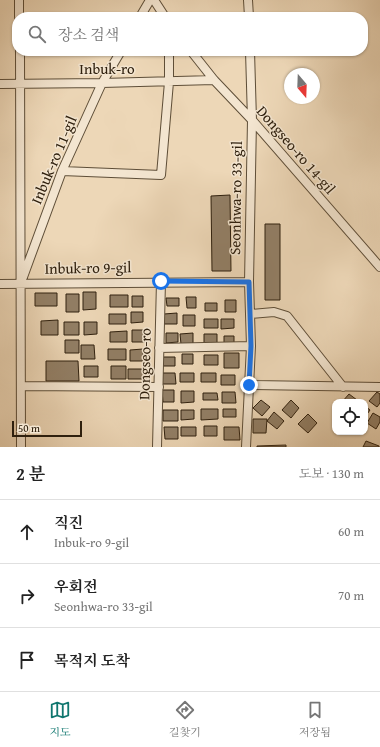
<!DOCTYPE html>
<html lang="ko">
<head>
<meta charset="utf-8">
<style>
	body { margin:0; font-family:"Gentium Book Plus","Noto Serif KR",serif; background:#f6f6f6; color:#222 }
	.controls { position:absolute; right:12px; bottom:12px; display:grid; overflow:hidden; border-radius:8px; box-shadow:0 1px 3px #0004 }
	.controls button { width:36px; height:36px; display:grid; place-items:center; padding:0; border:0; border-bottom:1px solid #e0e0e0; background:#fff; color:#222; font:20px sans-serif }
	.compass { position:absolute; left:284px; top:68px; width:36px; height:36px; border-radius:50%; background:#fff; box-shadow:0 1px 3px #0004; rotate:161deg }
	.scale { position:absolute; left:12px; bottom:10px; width:70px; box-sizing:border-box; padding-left:4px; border:2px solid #2f200e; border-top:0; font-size:11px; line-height:14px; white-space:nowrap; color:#2f200e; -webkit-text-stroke:3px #f3e5d0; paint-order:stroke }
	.stop { position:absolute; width:12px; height:12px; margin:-9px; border:3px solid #1a73e8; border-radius:50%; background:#fff }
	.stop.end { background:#1a73e8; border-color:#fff; box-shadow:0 1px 4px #0008 }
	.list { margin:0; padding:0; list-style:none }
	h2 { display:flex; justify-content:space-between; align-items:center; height:52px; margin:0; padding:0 16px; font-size:17px }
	h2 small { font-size:13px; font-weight:400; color:#767676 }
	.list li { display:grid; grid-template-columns:26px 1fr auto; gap:12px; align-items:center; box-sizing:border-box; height:64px; padding:0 16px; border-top:1px solid #e0e0e0 }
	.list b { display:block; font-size:15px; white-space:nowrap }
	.list p { margin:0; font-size:13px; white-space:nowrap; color:#767676 }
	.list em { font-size:13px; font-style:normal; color:#767676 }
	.icon { flex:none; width:22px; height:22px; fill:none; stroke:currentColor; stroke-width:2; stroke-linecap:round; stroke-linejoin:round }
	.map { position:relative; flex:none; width:380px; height:447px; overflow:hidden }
	.search { position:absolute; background:#fff; box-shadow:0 1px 3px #0004; left:12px; right:12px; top:12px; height:44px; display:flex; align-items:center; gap:10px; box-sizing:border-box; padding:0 14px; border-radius:16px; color:#767676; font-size:15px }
	.sheet { height:244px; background:#fff }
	nav { display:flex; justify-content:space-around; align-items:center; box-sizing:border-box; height:56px; border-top:1px solid #e0e0e0; background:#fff; font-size:11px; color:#767676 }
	nav a { display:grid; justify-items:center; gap:2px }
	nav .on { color:#0f766e }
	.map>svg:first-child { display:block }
</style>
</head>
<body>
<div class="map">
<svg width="380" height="447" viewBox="0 0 380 447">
	<rect width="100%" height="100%" fill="#edd7b7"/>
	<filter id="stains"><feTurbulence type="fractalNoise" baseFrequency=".005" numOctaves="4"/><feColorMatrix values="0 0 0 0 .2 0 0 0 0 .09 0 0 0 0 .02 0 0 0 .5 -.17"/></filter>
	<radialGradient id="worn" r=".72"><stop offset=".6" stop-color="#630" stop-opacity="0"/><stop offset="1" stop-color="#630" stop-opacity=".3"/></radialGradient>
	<path fill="#927f66" stroke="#2f200e" d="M230 195 231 271H212L211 196Z
		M265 224H280V300H265Z
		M83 292H96V309L83 310Z
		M35 293H57V306H35Z
		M66 294H79V312H66Z
		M110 295H128V307H110Z
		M132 296H143V307H132Z
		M186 297H196V308H187Z
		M166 298H179V306H167Z
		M225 300H236V312H225Z
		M205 303H217V311H205Z
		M131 312H143V322L131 323Z
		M177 313V324H164V314Z
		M109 314H126V324H109Z
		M183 315H195V326H183Z
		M204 319H218V328H204Z
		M221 319H234V328L221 329Z
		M58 320V335H41V321Z
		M64 322H79V335H64Z
		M84 322H97V334L84 335Z
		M132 330H145V342H132Z
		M127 331V342H110V332Z
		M166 333H178V342L166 343Z
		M193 333V344H181L180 334Z
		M204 334H217V344H204Z
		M224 336H234V346L224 347Z
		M65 340H79V353H65Z
		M81 345H94L95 359H81Z
		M108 349H126V360H108Z
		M143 349V361H130V350Z
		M224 353H239V368H224Z
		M182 354H193V364H182Z
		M204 355H218V365H204Z
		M162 357H175V366H162Z
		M46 361H78L79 381H46Z
		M84 366H98V377H84Z
		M111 366H126V379H111Z
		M128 369H146V379H128Z
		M161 373H175L176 384H161Z
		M180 373H194V382H180Z
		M201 373H216V382H201Z
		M221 375H235V385H221Z
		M162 390H174V402H163Z
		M181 391H194V402L181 403Z
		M222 392H235L236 403H222Z
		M377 392 380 394V403L377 407 369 401Z
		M203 393H217L218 400H203Z
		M349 394 357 400 355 402H342Z
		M261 400 270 407 262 416 253 408Z
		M291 400 299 408 291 418 282 410Z
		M365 406 370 410 365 417Z
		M201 409H218V419L201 420Z
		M223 409H236V417H223Z
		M163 410H178V421H163Z
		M181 410H194V419L181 420Z
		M274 412 284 421 277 429 267 421Z
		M373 413 380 417V422L376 429 367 423Z
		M308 414 317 423 308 433 298 424Z
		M253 419H267L266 433H253Z
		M204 426H217V436H204Z
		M164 427H178V439H165Z
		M181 427H196V436H181Z
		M224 427H239L240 440H224Z
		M366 441 379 446V447H363Z
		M286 445V447H257V446Z"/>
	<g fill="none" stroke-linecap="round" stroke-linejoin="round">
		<defs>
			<path id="minor" d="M19 0V17
				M154 0 165 17
				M248 0 249 17
				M140 17 150 0
				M20 51 21 447
				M191 51 214 80 252 120 380 267
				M0 84 102 83 214 80
				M62 171 161 175 169 82V51
				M23 277 62 171 102 83 121 51
				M0 284 249 282
				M250 314 274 312 287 316 343 387
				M159 348 251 346
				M249 385 380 387
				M22 386 159 387
				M157 447 161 281
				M246 447 251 346 249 282 252 120 250 51"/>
		</defs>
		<use href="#minor" stroke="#5e4e38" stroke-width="10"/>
		<use href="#minor" stroke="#f3e5d0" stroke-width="8"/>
	</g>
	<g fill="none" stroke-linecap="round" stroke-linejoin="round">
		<path stroke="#1a73e8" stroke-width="5" d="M161 281 249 282 251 346 249 385"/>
	</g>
	<g text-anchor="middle" stroke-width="3" stroke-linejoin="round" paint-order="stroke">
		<g font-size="15" fill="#2f200e" stroke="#f3e5d0">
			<text x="107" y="74">Inbuk-ro</text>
			<text transform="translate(296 150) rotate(49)" y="5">Dongseo-ro 14-gil</text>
			<text transform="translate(54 160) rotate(-67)" y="5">Inbuk-ro 11-gil</text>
			<text transform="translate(236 198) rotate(-89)" y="5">Seonhwa-ro 33-gil</text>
			<text transform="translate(88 268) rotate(-1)" y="5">Inbuk-ro 9-gil</text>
			<text transform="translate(145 364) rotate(-89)" y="5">Dongseo-ro</text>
		</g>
	</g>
	<rect width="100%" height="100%" filter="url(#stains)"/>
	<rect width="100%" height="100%" fill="url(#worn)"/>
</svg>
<div class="controls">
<button><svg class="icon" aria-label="locate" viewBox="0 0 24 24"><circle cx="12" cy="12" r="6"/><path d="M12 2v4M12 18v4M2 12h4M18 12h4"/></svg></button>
</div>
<svg class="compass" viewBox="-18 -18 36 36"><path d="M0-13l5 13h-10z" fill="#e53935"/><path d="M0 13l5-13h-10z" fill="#767676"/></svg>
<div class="scale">50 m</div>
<div class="stop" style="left:161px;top:281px"></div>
<div class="stop end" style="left:249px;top:385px"></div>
<div class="search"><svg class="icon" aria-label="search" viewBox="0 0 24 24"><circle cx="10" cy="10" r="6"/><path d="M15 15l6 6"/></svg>장소 검색</div>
</div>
<section class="sheet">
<h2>2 분<small>도보 · 130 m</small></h2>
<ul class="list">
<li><svg class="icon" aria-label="ahead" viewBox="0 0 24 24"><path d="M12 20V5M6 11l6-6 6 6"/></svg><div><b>직진</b><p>Inbuk-ro 9-gil</p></div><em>60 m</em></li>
<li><svg class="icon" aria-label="right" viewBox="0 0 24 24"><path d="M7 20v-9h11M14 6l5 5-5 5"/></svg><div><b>우회전</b><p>Seonhwa-ro 33-gil</p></div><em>70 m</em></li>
<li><svg class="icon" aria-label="arrive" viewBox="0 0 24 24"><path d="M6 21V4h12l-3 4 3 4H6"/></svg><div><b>목적지 도착</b></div></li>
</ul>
</section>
<nav>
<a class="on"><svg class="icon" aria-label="map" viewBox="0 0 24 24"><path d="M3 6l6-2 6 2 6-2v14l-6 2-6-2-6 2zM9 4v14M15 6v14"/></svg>지도</a>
<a><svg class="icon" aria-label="directions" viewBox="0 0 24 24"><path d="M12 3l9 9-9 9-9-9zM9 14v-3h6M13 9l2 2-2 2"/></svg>길찾기</a>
<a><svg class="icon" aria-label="saved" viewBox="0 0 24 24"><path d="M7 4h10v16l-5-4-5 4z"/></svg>저장됨</a>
</nav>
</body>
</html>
